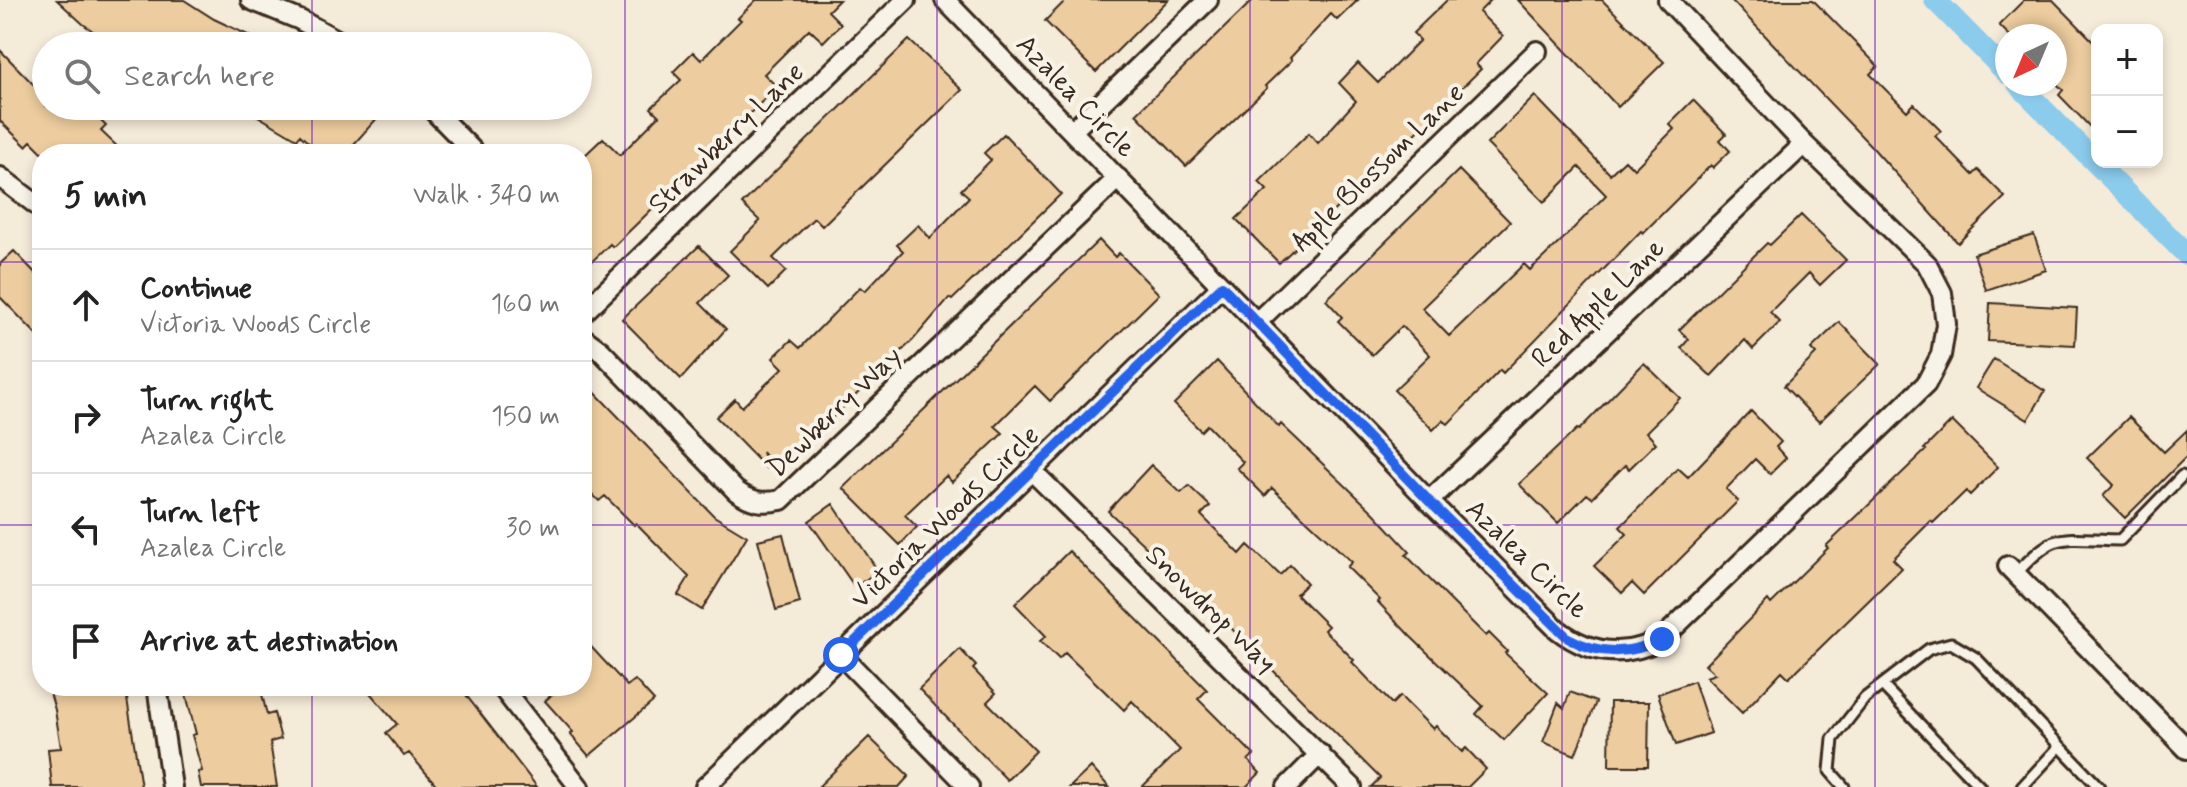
<!DOCTYPE html>
<html lang="en">
<head>
<meta charset="utf-8">
<style>
	body { margin:0; font-family:Mynerve,sans-serif; background:#f2f2f2; color:#222 }
	.controls { position:absolute; right:24px; top:24px; display:grid; overflow:hidden; border-radius:16px; box-shadow:0 4px 12px #0003 }
	.controls button { width:72px; height:72px; display:grid; place-items:center; padding:0; border:0; border-bottom:2px solid #e0e0e0; background:#fff; color:#222; font:40px sans-serif }
	.compass { position:absolute; left:1995px; top:24px; width:72px; height:72px; border-radius:50%; background:#fff; box-shadow:0 4px 12px #0003; rotate:224deg }
	.stop { position:absolute; width:24px; height:24px; margin:-18px; border:6px solid #2563eb; border-radius:50%; background:#fff }
	.stop.end { background:#2563eb; border-color:#fff; box-shadow:0 2px 8px #0008 }
	.list { margin:0; padding:0; list-style:none }
	h2 { display:flex; justify-content:space-between; align-items:center; height:104px; margin:0; padding:0 32px; font-size:34px }
	h2 small { font-size:26px; font-weight:400; color:#767676 }
	.list li { display:grid; grid-template-columns:52px 1fr auto; gap:24px; align-items:center; box-sizing:border-box; height:112px; padding:0 32px; border-top:2px solid #e0e0e0 }
	.list b { display:block; font-size:30px; white-space:nowrap }
	.list p { margin:0; font-size:26px; white-space:nowrap; color:#767676 }
	.list em { font-size:26px; font-style:normal; color:#767676 }
	.icon { flex:none; width:44px; height:44px; fill:none; stroke:currentColor; stroke-width:2; stroke-linecap:round; stroke-linejoin:round }
	.map { position:relative; flex:none; width:2187px; height:787px; overflow:hidden }
	.search { position:absolute; background:#fff; box-shadow:0 4px 12px #0003; left:32px; top:32px; width:560px; height:88px; display:flex; align-items:center; gap:20px; box-sizing:border-box; padding:0 28px; border-radius:44px; color:#767676; font-size:30px }
	.panel { position:absolute; background:#fff; box-shadow:0 4px 12px #0003; left:32px; top:144px; width:560px; height:552px; border-radius:32px }
	.map>svg:first-child { display:block }
</style>
</head>
<body>
<div class="map">
<svg width="2187" height="787" viewBox="0 0 2187 787">
	<rect width="100%" height="100%" fill="#f5ebd9"/>
	<filter id="ink" filterUnits="userSpaceOnUse"><feTurbulence type="fractalNoise" baseFrequency=".0125" numOctaves="2"/><feDisplacementMap in="SourceGraphic" scale="16" xChannelSelector="R" yChannelSelector="G"/><feConvolveMatrix kernelMatrix="1 2 1 2 8 2 1 2 1" color-interpolation-filters="sRGB"/></filter>
	<g filter="url(#ink)">
		<g fill="none" stroke-linecap="round" stroke-linejoin="round">
			<path stroke="#8bcbec" stroke-width="22" d="M1935 0 2007 73
				M2018 84 2187 255"/>
		</g>
		<path fill="#edcd9f" stroke="#3b2a1e" stroke-width="2" d="M57 0H184L214 19 271 46H114L83 24Z
			M756 0H839L828 11 841 24 823 42 809 29 764 74 777 87 613 247 610 244 582 271V158L603 138 620 155 659 116 651 108 681 80 673 72 693 52 701 60 741 20 738 18Z
			M1066 0H1168L1096 72 1045 21Z
			M1253 0H1358L1337 20 1331 14 1290 58 1292 60 1265 86 1267 88 1186 166 1136 114Z
			M1447 0H1491L1479 12 1503 36 1476 64 1481 69 1402 147 1399 144 1366 180 1279 263 1236 219 1267 190 1259 182 1309 133 1318 143 1356 101 1339 83 1358 63 1378 83 1420 40 1413 33Z
			M1518 0H1602L1664 62 1618 107Z
			M1731 0H1813L1878 66 1870 74 1907 111 1914 104 1941 131 1935 136 1973 175 1978 170 2005 197 1958 243 1872 147Z
			M2024 0H2053L2097 45V134L2059 95 2063 90 2055 82V36H2010L1999 25Z
			M909 40 962 90 822 226 814 218 773 258 786 271 768 289 730 251 760 221 742 204Z
			M0 50 37 88 46 80V106H86L106 126 101 131 125 154H44L31 141 26 146 0 121Z
			M1535 96 1610 174 1625 160 1634 169 1674 129 1669 124 1693 100 1726 134 1720 140 1730 151 1713 168 1711 165 1643 233 1641 231 1503 373 1500 370 1448 424 1443 420 1433 430 1394 390 1430 355 1402 326 1372 355 1338 321 1342 317 1326 300 1459 170 1510 222 1422 308 1449 336 1524 264 1530 270 1562 240 1606 195 1579 167 1544 202 1487 144Z
			M241 106H388L345 154H321L300 135 297 139Z
			M1004 134 1061 194 952 300 949 298 913 340 776 472 762 452 767 469 716 417 735 399 742 407 783 368 773 358 791 340 800 348 860 287 865 291 903 251 897 245 918 225 930 238 969 197 961 190 991 160 984 153Z
			M1801 215 1846 260 1820 285 1809 273 1770 312 1780 322 1753 349 1745 340 1711 376 1681 348 1689 339 1679 330 1767 243 1770 245Z
			M2034 235 2046 270 1986 290 1974 254Z
			M1099 240 1115 257 1119 253 1159 294 1050 401 1035 386 995 426 1003 433 952 482 946 476 905 515 917 527 900 545 843 488Z
			M699 246 728 275 700 303 726 329 681 379 622 319Z
			M14 251 42 280V340L0 297V264Z
			M1990 303 2077 308 2075 345 1988 341Z
			M1839 322 1880 364 1819 422 1784 386 1816 354 1811 349Z
			M1994 359 2045 391 2028 420 1976 388Z
			M1217 361 1279 427 1281 424 1374 513 1410 552 1406 555 1448 598 1486 636 1489 633 1507 651 1505 653 1548 693 1504 740 1476 714 1483 706 1410 636 1378 602 1380 600 1347 567 1352 562 1272 488 1265 496 1237 468 1243 462 1207 425 1201 431 1174 404Z
			M1644 363 1680 398 1646 432 1656 443 1629 469 1625 465 1592 498 1587 494 1558 523 1519 484 1577 429 1579 430Z
			M582 379 714 516 747 536 702 610 678 595 689 577 636 523 634 525 605 496 599 501 582 484Z
			M1751 411 1781 442 1776 447 1786 458 1770 474 1755 459 1726 489 1738 501 1644 595 1632 583 1622 593 1594 566 1627 534 1620 527 1678 468 1688 477Z
			M2129 417 2164 452 2187 430V456L2125 518 2103 496 2114 485 2087 458Z
			M1952 421 1998 467 1970 495 1966 491 1933 523 1931 521 1893 559 1902 568 1789 678 1782 671 1742 713 1706 677 1715 674 1705 665 1768 600 1771 604 1828 548 1826 546 1926 450 1924 449Z
			M1151 465 1181 493 1189 486 1210 506 1201 515 1240 554 1248 545 1280 575 1290 565 1307 583 1296 594 1328 626 1324 630 1354 660 1352 662 1392 704 1400 696 1433 729 1436 726 1462 752 1466 748 1486 769 1468 787H1371L1380 778 1229 626 1108 511Z
			M833 504 878 571 855 587 809 521Z
			M783 534 800 603 776 610 758 540Z
			M1069 551 1207 690 1198 699 1254 755 1248 760 1260 773 1246 787H1142L1180 750 1132 701 1124 710 1065 653 1059 659 1040 641 1046 636 1015 604Z
			M582 637 627 686 635 680 654 701 589 756 570 734 573 732 545 701 561 686H582Z
			M960 649 976 666 973 669 996 693 987 702 1036 751 1007 780 919 689Z
			M1694 681 1711 733 1676 745 1658 694Z
			M48 686H125L141 787H52L48 749 61 748 55 710Z
			M220 686H260L267 715 274 713 281 739 270 742 277 787H201L198 772 202 771 192 735 196 734 186 694Z
			M364 686H459L537 787H438L409 753 404 756 386 733 397 724Z
			M1570 692 1596 702 1575 755 1543 742 1558 703 1564 708Z
			M1610 702H1649L1648 766H1609Z
			M869 737 909 776 899 787H818Z
			M1091 767 1109 787H1070Z"/>
		<g fill="none" stroke-linecap="round" stroke-linejoin="round">
			<defs>
				<path id="lane" d="M2016 574C2056 529 2063 539 2120 540L2182 476
					M1882 685 1980 787
					M1844 787 1830 771 1833 739 1865 698 1929 649 1951 643 1976 658 2099 787
					M2022 787 2060 746"/>
				<path id="street" d="M251 0 300 20 348 46
					M945 0 1429 501 1557 629C1590 655 1625 658 1662 639L1926 384 1941 355 1946 324 1942 293 1927 264 1804 144 1668 0
					M429 106 474 152
					M1072 131 1208 0
					M0 177 42 209
					M582 314 906 0
					M1257 322 1537 51
					M582 337 601 351 736 491C752 502 762 504 781 500L1118 178
					M1031 470 1352 787
					M1429 501 1804 144
					M2008 566 2187 749
					M841 655 969 787
					M157 686 172 787
					M501 686 579 787
					M705 787 1222 286
					M1287 787 1320 754"/>
			</defs>
			<use href="#lane" stroke="#3b2a1e" stroke-width="15"/>
			<use href="#street" stroke="#3b2a1e" stroke-width="24"/>
			<use href="#lane" stroke="#f7f3e8" stroke-width="9"/>
			<use href="#street" stroke="#f7f3e8" stroke-width="18"/>
		</g>
	</g>
	<g fill="none" stroke-linecap="round" stroke-linejoin="round" filter="url(#ink)">
		<path stroke="#2563eb" stroke-width="10" d="M841 655 1222 286 1429 501 1568 638C1601 656 1630 655 1662 639"/>
	</g>
	<path fill="none" stroke="#7b2cbf" stroke-width="2" stroke-opacity="0.55" d="M312 0V46M625 0V787M937 0V787M1250 0V787M1562 0V787M1875 0V787M312 106V154M0 262H42M582 262H2187M0 525H42M582 525H2187M312 686V787"/>
	<g text-anchor="middle" stroke-width="8" stroke-linejoin="round" paint-order="stroke">
		<g font-size="28" fill="#3b2a1e" stroke="#f7f3e8">
			<text transform="translate(1077 95) rotate(46)" y="10">Azalea Circle</text>
			<text transform="translate(725 137) rotate(-44)" y="10">Strawberry Lane</text>
			<text transform="translate(1377 166) rotate(-44)" y="10">Apple Blossom Lane</text>
			<text transform="translate(1597 302) rotate(-44)" y="10">Red Apple Lane</text>
			<text transform="translate(833 411) rotate(-44)" y="10">Dewberry Way</text>
			<text transform="translate(944 516) rotate(-44)" y="10">Victoria Woods Circle</text>
			<text transform="translate(1528 558) rotate(44)" y="10">Azalea Circle</text>
			<text transform="translate(1212 608) rotate(44)" y="10">Snowdrop Way</text>
		</g>
	</g>
</svg>
<div class="controls">
<button>+</button>
<button>−</button>
</div>
<svg class="compass" viewBox="-18 -18 36 36"><path d="M0-13l5 13h-10z" fill="#e53935"/><path d="M0 13l5-13h-10z" fill="#767676"/></svg>
<div class="stop" style="left:841px;top:655px"></div>
<div class="stop end" style="left:1662px;top:639px"></div>
<div class="search"><svg class="icon" aria-label="search" viewBox="0 0 24 24"><circle cx="10" cy="10" r="6"/><path d="M15 15l6 6"/></svg>Search here</div>
<section class="panel">
<h2>5 min<small>Walk · 340 m</small></h2>
<ul class="list">
<li><svg class="icon" aria-label="ahead" viewBox="0 0 24 24"><path d="M12 20V5M6 11l6-6 6 6"/></svg><div><b>Continue</b><p>Victoria Woods Circle</p></div><em>160 m</em></li>
<li><svg class="icon" aria-label="right" viewBox="0 0 24 24"><path d="M7 20v-9h11M14 6l5 5-5 5"/></svg><div><b>Turn right</b><p>Azalea Circle</p></div><em>150 m</em></li>
<li><svg class="icon" aria-label="left" viewBox="0 0 24 24"><path d="M17 20v-9H6M10 6l-5 5 5 5"/></svg><div><b>Turn left</b><p>Azalea Circle</p></div><em>30 m</em></li>
<li><svg class="icon" aria-label="arrive" viewBox="0 0 24 24"><path d="M6 21V4h12l-3 4 3 4H6"/></svg><div><b>Arrive at destination</b></div></li>
</ul>
</section>
</div>
</body>
</html>
